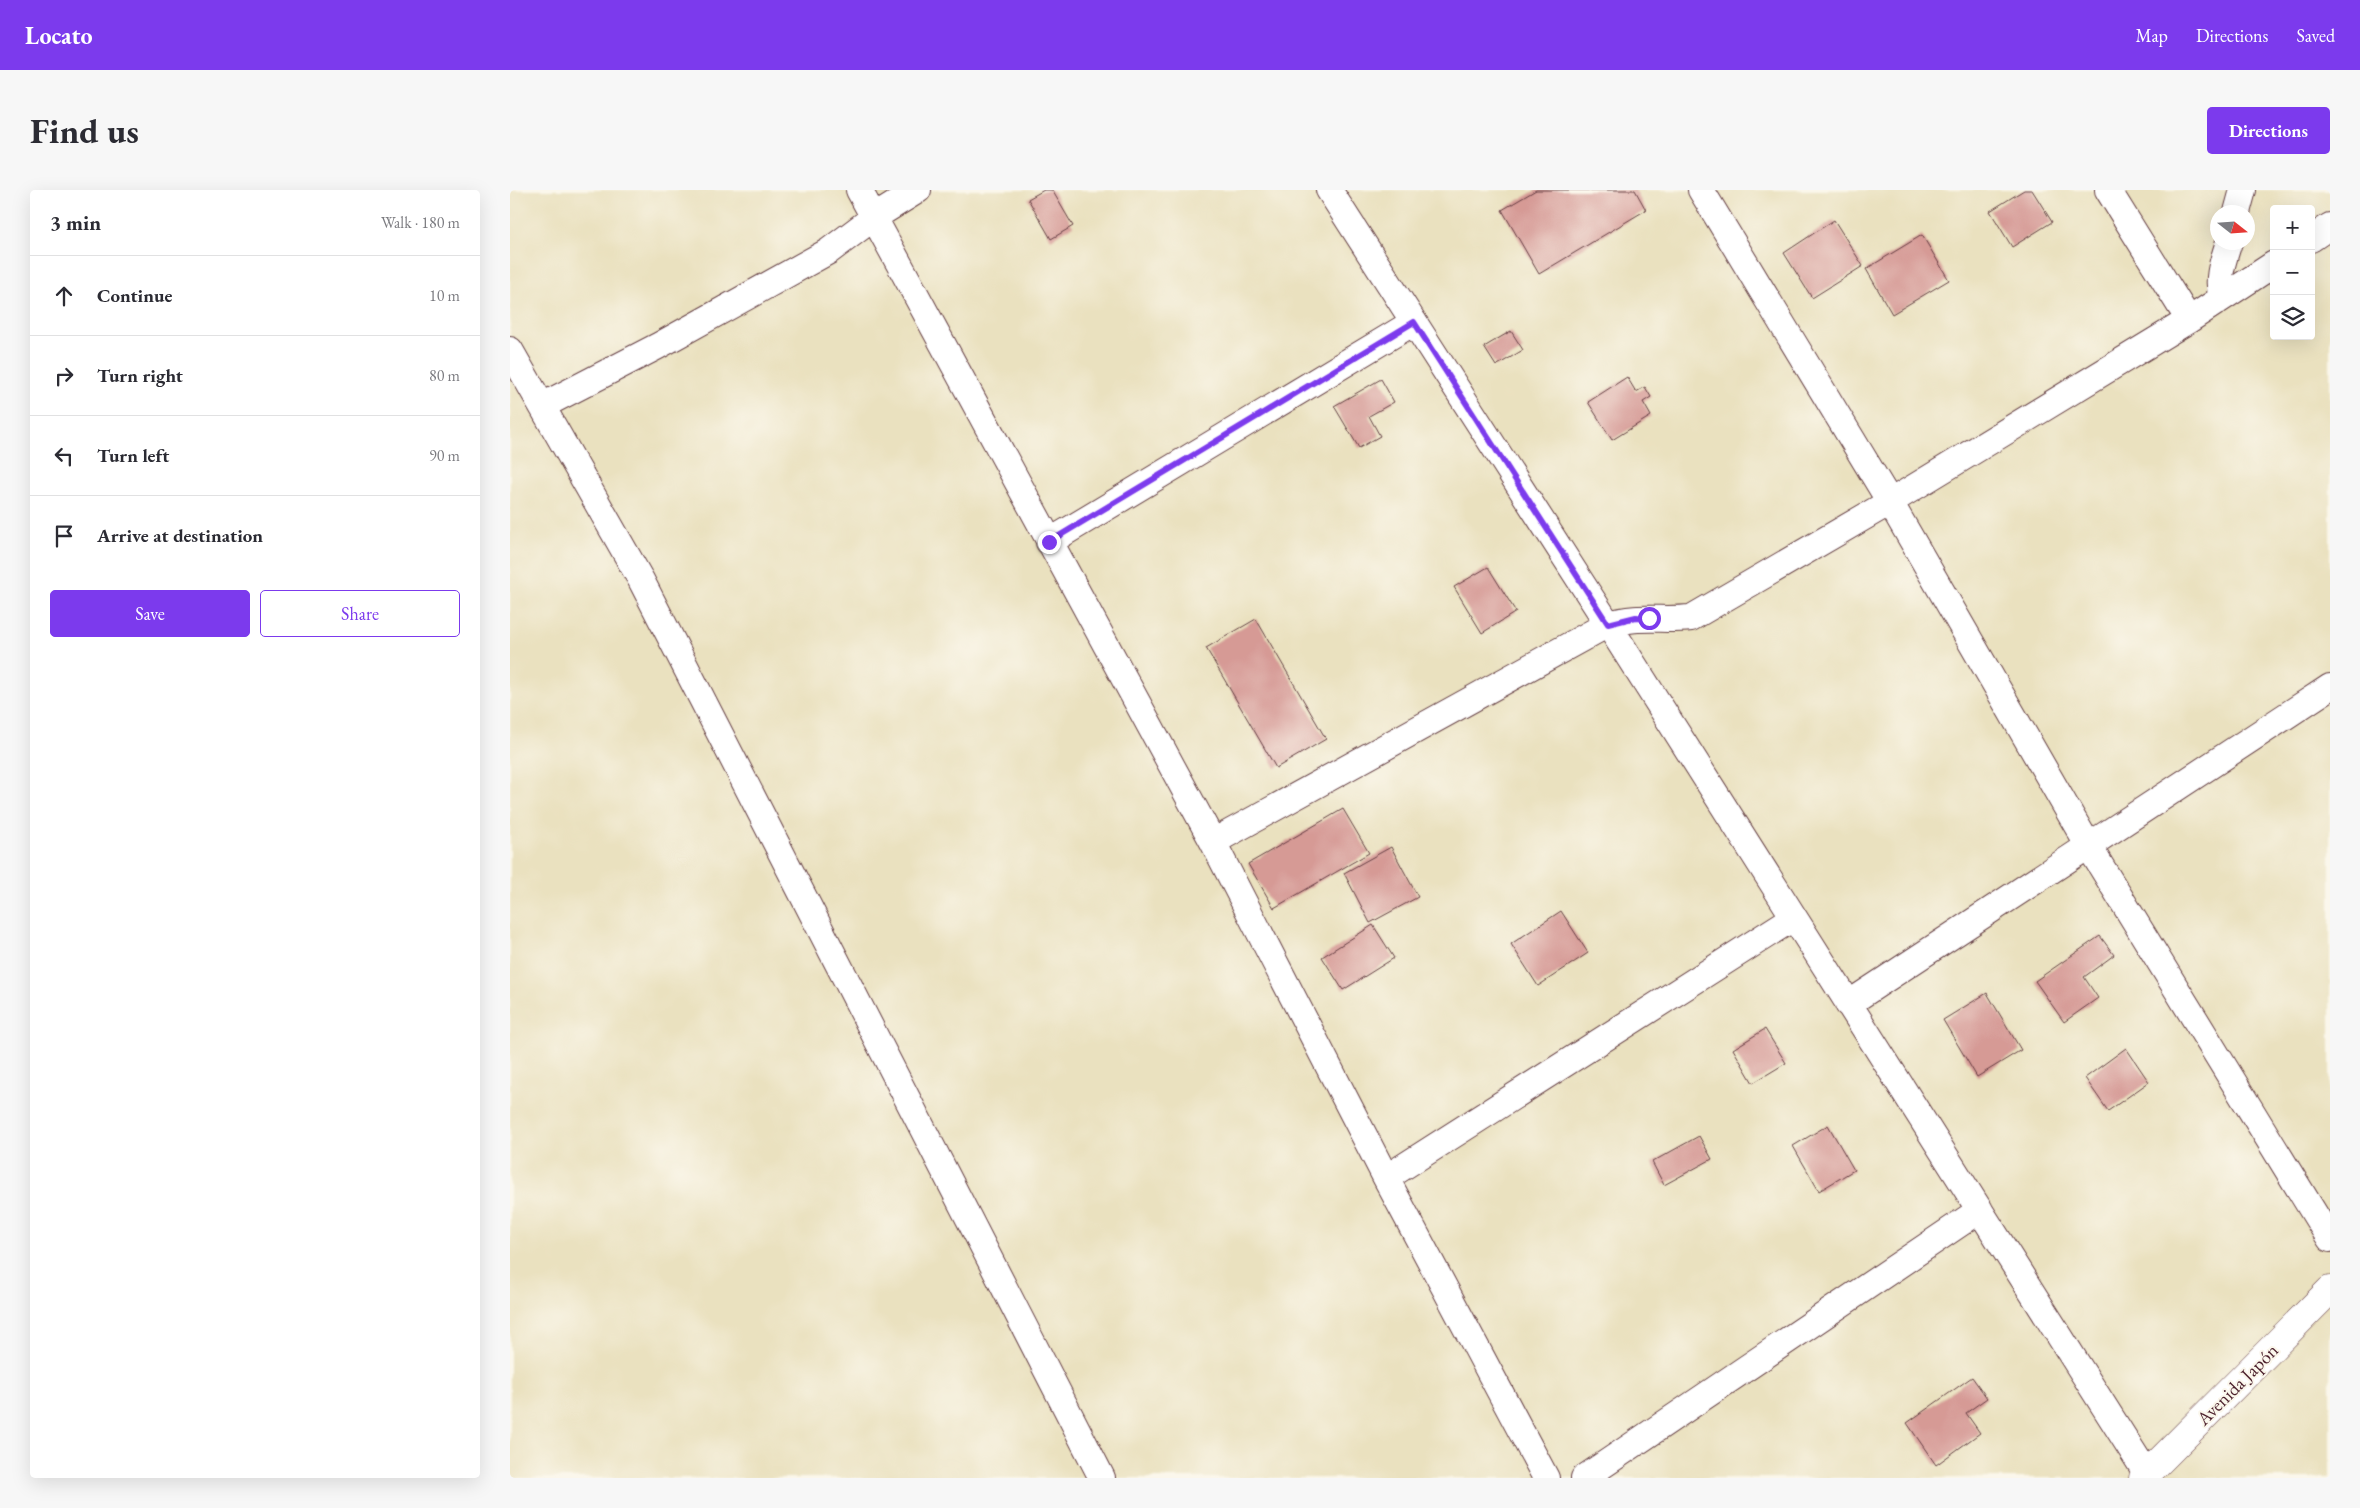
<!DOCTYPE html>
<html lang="en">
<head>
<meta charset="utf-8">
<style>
	body { margin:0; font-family:"EB Garamond",serif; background:#f7f7f7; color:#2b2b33 }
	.controls { position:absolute; right:15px; top:15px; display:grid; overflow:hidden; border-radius:5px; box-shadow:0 5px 20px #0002 }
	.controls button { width:45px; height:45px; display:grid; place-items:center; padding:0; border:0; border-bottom:1px solid #e1e1e2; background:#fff; color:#2b2b33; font:25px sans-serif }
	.compass { position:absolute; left:1700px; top:15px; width:45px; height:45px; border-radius:50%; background:#fff; box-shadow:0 5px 20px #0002; rotate:107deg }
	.stop { position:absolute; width:15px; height:15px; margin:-11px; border:4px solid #7c3aed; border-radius:50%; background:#fff }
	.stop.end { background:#7c3aed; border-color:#fff; box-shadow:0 1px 5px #0008 }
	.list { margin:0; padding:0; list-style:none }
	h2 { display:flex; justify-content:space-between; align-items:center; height:65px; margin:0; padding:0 20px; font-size:21px }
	h2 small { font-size:16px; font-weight:400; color:#7c7c81 }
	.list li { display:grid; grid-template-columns:32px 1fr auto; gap:15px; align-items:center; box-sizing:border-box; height:80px; padding:0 20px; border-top:1px solid #e1e1e2 }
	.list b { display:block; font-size:19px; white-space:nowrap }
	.list em { font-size:16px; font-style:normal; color:#7c7c81 }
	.actions { display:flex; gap:10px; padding:15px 20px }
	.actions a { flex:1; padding:11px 0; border:1px solid #7c3aed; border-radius:5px; text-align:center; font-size:18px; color:#7c3aed }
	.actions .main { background:#7c3aed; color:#fff }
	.icon { flex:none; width:28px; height:28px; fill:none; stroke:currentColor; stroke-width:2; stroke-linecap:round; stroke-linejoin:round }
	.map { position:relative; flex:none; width:1820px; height:1288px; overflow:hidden; border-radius:5px }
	header { display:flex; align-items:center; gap:30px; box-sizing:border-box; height:70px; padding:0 25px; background:#7c3aed; color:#fff }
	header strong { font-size:24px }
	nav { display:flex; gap:28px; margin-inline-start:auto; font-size:18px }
	.intro { display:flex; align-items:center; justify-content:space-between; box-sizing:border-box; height:120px; padding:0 30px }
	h1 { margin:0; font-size:35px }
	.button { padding:12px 22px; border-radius:5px; background:#7c3aed; color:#fff; font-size:18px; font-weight:700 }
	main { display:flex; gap:30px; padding:0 30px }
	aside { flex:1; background:#fff; border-radius:5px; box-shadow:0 5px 20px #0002 }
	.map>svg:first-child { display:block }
</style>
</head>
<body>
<header>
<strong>Locato</strong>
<nav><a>Map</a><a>Directions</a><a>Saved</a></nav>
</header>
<div class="intro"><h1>Find us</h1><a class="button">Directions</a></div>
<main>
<aside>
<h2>3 min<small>Walk · 180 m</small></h2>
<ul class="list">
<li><svg class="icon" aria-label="ahead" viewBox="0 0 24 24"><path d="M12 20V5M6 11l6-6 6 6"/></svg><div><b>Continue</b></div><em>10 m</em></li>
<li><svg class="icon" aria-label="right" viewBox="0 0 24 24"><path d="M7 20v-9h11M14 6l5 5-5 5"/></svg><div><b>Turn right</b></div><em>80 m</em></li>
<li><svg class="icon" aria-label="left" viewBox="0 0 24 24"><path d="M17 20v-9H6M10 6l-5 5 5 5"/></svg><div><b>Turn left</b></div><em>90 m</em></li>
<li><svg class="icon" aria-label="arrive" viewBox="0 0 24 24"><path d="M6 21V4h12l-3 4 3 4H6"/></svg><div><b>Arrive at destination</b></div></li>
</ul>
<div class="actions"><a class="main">Save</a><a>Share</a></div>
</aside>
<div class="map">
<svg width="1820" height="1288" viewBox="0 0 1820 1288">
	<rect width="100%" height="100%" fill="#fbf7ec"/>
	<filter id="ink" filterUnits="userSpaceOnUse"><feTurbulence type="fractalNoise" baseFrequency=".02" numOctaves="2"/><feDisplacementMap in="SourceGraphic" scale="10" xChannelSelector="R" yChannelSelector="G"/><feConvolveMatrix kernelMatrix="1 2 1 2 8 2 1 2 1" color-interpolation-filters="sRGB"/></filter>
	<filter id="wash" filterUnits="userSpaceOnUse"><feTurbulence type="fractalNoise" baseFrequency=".0096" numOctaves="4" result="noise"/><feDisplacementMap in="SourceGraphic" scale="20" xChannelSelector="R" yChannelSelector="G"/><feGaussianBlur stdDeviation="1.12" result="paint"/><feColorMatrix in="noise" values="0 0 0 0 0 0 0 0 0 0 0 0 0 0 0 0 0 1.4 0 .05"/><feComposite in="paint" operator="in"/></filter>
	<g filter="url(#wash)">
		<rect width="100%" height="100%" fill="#eae1bf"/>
		<g id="blocks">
			<path fill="#d69a95" d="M534 0H542L563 36 541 49 518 9Z
				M1026 0H1125L1136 20 1029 84 992 20Z
				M1514 0H1522L1542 32 1502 57 1480 21Z
				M1324 30 1353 76 1302 108 1274 63Z
				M1412 45 1439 90 1382 124 1356 79Z
				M1001 141 1013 160 986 176 974 157Z
				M1117 187 1126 202 1135 197 1141 207 1133 212 1141 226 1102 250 1078 212Z
				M871 189 884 212 859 226 870 246 849 258 824 216Z
				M978 377 1006 422 972 443 944 397Z
				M746 429 816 549 766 578 696 458Z
				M833 619 859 663 764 718 738 674Z
				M881 657 908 707 860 733 834 683Z
				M1051 721 1078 763 1028 796 1001 754Z
				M863 735 884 768 833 800 812 767Z
				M1590 746 1604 765 1574 787 1588 808 1554 832 1525 791Z
				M1477 803 1511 860 1467 887 1433 830Z
				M1255 839 1276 873 1243 893 1223 859Z
				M1616 858 1639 892 1598 921 1575 888Z
				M1318 935 1344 980 1309 1001 1283 956Z
				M1189 946 1202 969 1154 995 1142 972Z
				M1462 1187 1477 1208 1456 1223 1470 1243 1426 1275 1397 1233Z"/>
		</g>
	</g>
	<g filter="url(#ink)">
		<use href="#blocks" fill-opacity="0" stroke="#623c41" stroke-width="1"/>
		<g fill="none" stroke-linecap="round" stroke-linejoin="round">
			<defs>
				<path id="minor" d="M349 0 703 652 876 988 1036 1288
					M819 0 1098 434 1637 1284
					M1191 0 1380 312 1578 655 1820 1049
					M1598 0 1679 130
					M1727 22 1733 0
					M1801 49 1820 36
					M1712 108C1706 89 1713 71 1719 52
					M0 160 131 390 592 1288
					M32 216 148 156 319 61 363 28 408 0
					M539 352 904 132
					M703 652 1098 434C1128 425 1151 431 1181 428L1380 312 1679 130 1764 74
					M1338 814 1820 497
					M876 988 1283 728
					M1074 1288 1470 1020"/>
				<path id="tertiary" d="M1633 1288 1820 1100"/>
			</defs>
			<use href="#minor" stroke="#623c41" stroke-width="28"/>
			<use href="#tertiary" stroke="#623c41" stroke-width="29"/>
			<use href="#minor" stroke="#fff" stroke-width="26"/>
			<use href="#tertiary" stroke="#fff" stroke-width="28"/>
		</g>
	</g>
	<g fill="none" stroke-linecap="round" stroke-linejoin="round" filter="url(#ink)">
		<path stroke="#7c3aed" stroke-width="6" d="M539 352 904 132 1098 434 1126 427 1139 428"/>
	</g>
	<g text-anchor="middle" stroke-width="4" stroke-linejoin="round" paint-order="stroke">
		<g font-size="19" fill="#4a1f2b" stroke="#fbf7ec">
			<text transform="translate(1727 1194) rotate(-45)" y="7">Avenida Japón</text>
		</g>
	</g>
</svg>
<div class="controls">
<button>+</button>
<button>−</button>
<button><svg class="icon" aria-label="layers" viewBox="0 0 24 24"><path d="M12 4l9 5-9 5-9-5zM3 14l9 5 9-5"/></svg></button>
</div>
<svg class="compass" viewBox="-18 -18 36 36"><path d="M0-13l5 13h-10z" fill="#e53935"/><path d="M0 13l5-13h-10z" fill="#7c7c81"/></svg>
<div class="stop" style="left:1139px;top:428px"></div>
<div class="stop end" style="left:539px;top:352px"></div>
</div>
</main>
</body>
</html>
